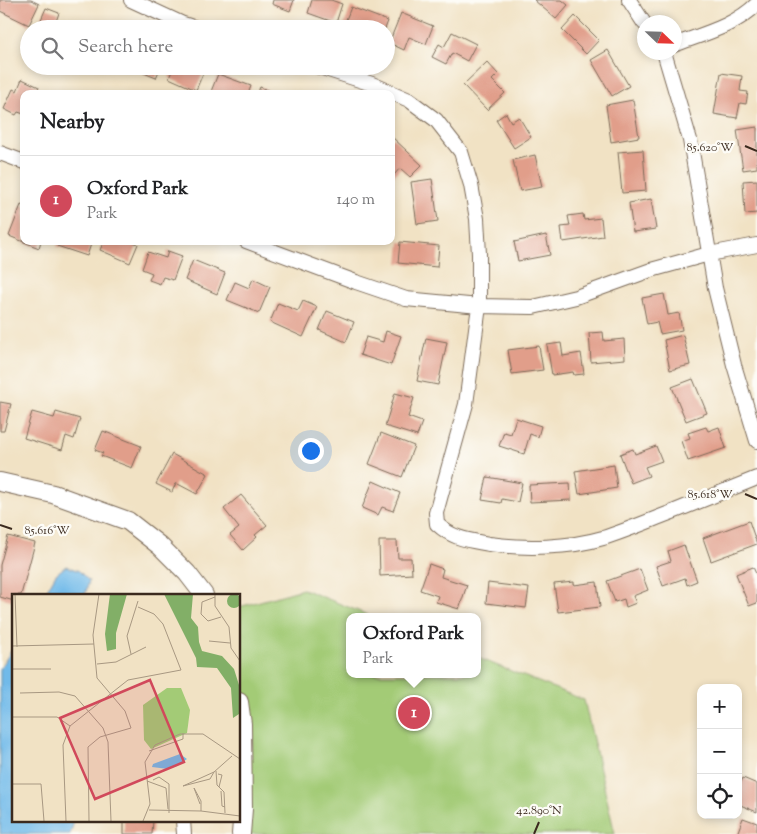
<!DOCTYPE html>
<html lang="en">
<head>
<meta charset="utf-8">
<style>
	body { margin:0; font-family:"Sorts Mill Goudy",serif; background:#f6f6f6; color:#202124 }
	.controls { position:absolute; right:15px; bottom:15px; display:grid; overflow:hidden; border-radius:10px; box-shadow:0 2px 8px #0003 }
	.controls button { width:45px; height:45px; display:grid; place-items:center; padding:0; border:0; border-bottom:1px solid #e0e0e0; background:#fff; color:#202124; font:25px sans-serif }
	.compass { position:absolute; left:637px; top:15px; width:45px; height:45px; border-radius:50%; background:#fff; box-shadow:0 2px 8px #0003; rotate:113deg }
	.you { position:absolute; left:310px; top:450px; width:18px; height:18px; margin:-12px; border:4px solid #fff; border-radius:50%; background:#1a73e8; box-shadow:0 0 0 8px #1a73e833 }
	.badge { display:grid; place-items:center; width:32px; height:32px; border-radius:50%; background:#d1495b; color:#fff; font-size:16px; font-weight:700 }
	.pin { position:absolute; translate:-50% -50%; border:2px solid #fff; box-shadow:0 1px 5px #0006 }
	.popup { position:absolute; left:346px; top:613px; width:135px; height:65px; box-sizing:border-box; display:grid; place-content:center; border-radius:10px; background:#fff; filter:drop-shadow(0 1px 4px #0005); font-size:16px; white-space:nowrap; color:#757577 }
	.popup b { font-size:19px; color:#202124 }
	.popup::after { content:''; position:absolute; left:50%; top:100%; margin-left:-10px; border:10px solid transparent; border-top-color:#fff }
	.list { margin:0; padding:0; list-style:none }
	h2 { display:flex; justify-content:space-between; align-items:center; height:65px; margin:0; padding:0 20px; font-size:21px }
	h2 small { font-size:16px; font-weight:400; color:#757577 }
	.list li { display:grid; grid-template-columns:32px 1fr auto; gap:15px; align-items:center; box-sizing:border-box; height:90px; padding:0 20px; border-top:1px solid #e0e0e0 }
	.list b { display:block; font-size:19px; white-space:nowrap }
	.list p { margin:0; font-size:16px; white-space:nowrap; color:#757577 }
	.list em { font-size:16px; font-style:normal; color:#757577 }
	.icon { flex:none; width:28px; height:28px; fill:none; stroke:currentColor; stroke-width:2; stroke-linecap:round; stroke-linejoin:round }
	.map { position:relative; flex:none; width:757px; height:834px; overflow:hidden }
	.search { position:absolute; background:#fff; box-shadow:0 2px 8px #0003; left:20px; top:20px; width:375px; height:55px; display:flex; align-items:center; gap:12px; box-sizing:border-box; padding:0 18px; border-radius:28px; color:#757577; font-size:19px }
	.panel { position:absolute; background:#fff; box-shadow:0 2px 8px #0003; left:20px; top:90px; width:375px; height:155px; border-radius:10px }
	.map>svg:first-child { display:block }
</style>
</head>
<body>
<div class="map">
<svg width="757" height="834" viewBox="0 0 757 834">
	<rect width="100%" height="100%" fill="#fdfcf7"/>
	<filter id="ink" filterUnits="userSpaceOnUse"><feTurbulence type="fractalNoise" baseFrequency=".02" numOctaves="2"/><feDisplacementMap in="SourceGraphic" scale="10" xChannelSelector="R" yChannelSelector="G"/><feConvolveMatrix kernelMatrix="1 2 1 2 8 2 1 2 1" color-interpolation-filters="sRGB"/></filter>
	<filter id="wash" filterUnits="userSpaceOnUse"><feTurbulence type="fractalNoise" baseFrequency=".0096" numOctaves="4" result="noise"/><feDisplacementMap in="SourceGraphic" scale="20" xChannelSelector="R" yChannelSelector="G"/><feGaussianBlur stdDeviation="1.12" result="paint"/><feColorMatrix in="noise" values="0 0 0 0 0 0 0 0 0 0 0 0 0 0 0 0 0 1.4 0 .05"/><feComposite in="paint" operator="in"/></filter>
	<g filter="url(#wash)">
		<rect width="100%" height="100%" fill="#f1e2c4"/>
		<path fill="#a3cb76" stroke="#6f7a4a" d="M303 589 373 617H350V674H478V658L584 700 615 834H240L239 607Z"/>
		<path fill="#71bae9" stroke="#567284" d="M66 566 79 571 89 581 85 595H44L56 574Z
			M14 646V820H73V825L70 834H0V669Z"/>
		<g id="blocks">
			<path fill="#e19e8a" d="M0 0H31L39 4 29 25 0 11Z
				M273 0H294L290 11 272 4Z
				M312 0H331L342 4 336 23 308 13Z
				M534 0H562L568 5 556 19Z
				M351 7 388 21 385 29H352L344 25Z
				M46 8 59 13 55 24 65 29H37Z
				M401 13 433 26 426 44 409 37 404 50 389 43Z
				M575 16 599 40 586 54 562 30Z
				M452 32 476 44 467 61 452 53 446 64 432 57 439 44 444 47Z
				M608 50 629 86 612 96 591 60Z
				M487 62 498 74 492 80 505 93 487 110 463 85Z
				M127 66H161L156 78Z
				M174 66H192L204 71 196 90 169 78Z
				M721 73 742 76 740 91 748 92 746 104 740 103 737 118 714 114Z
				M218 74 251 86 248 94H210Z
				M22 79 39 87 36 94H24V114L18 112 16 115 4 109 13 89 17 91Z
				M260 87 278 94H257Z
				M633 100 639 137 611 142 606 105Z
				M506 113 511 122 519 117 531 137 514 148 496 120Z
				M757 127V168L743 170 737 130Z
				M392 137 422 165 410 177 400 168 394 175 391 172V138Z
				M643 150 646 191 622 193 618 152Z
				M535 155 542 187 520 191 513 160Z
				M432 179 438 221 417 224 411 182Z
				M757 180V213L745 214 743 181Z
				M651 199 656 229 633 232 629 203Z
				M21 205 24 206V241H41L39 248 9 236Z
				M583 214 584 220 601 218 603 236 563 242 561 227 570 226 568 216Z
				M546 235 550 255 518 261 514 242Z
				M59 241H92L87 256 57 246Z
				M104 241H131L138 244 130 263 100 250Z
				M400 242 439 246 437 267 398 263Z
				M168 251 182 256 173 280 163 277 160 284 149 280 152 273 142 269 148 252 166 258Z
				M193 260 225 273 217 294 185 280Z
				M253 279 270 287 259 313 227 300 235 282 249 288Z
				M664 294 668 315 679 313 682 330 660 334 657 322 647 324 642 298Z
				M303 301 317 307 303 337 270 322 278 303 298 311Z
				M327 311 354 322 346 342 319 330Z
				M386 331 401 336 391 365 360 355 366 337 383 342Z
				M603 332 604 341 624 339 625 359 591 362 589 333Z
				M683 335 690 365 670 370 664 340Z
				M426 338 447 342 438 385 417 381Z
				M561 343 563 356 581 353 584 374 574 375 573 372 552 375 547 345Z
				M539 346 543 370 512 374 508 350Z
				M693 379 707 413 686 421 672 387Z
				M395 393 414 398 408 417 422 422 417 436 385 426Z
				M0 402 11 404 4 431H0Z
				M32 412 54 418 56 412 80 419 74 439 66 436 62 450 24 438Z
				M516 418 541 426 538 437 530 434 524 454 499 446 504 432 511 434Z
				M706 427 708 431 719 427 726 448 688 461 681 441 690 438 688 433Z
				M103 431 141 446 132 468 101 456 103 453 95 450Z
				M381 433 414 446 402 477 369 464Z
				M656 446 662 461 645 467 649 476 631 483 620 454 633 449 635 454Z
				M172 454 208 474 197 494 176 483 172 492 156 484Z
				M614 465 617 488 579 494 575 471Z
				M487 477 522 483 518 502 502 499 501 503 482 500Z
				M373 481 400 493 393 511 382 507 378 515 362 508Z
				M570 483 571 500 530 502 529 485Z
				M241 495 267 525 255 535 257 537 243 550 230 535 239 528 224 509Z
				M749 521 757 544 711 561 703 538Z
				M8 536 35 543 21 595H14V601L0 597V565Z
				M379 541H397L398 558H411L412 574 380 576Z
				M684 545 697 581 687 585 685 578 663 586 656 566 671 561 668 551Z
				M429 564 443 569 441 577 467 585 459 609 436 602 438 596 420 590Z
				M753 567 757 576V603L749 606 736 574Z
				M640 569 648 590 633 596 636 603 626 607 624 599 615 602 607 581Z
				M574 582V585L597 582 600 607 558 612 554 584Z
				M488 583 529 588 526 608 486 603Z
				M743 778 757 784V812L738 804V788Z
				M743 818 757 823V834H737Z
				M124 820H153L152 834H124Z"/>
		</g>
	</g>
	<g filter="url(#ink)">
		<use href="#blocks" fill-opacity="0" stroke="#7b6a58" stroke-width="1"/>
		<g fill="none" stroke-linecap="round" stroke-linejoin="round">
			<defs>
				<path id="minor" d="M131 0 183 24 199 29
					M629 0 644 23
					M674 45C703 34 735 26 757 4
					M664 52 690 140 715 288 734 365 757 441
					M316 66 372 84 409 100 436 120 461 152 471 185 477 219 479 254V306L466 404 436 513 437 524C453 539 468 540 489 544 525 549 569 548 603 538 628 530 651 520 675 511 702 500 730 489 757 478
					M0 153 24 162
					M246 241 356 282 406 299 479 306 533 307 576 297 651 270 709 254 757 245
					M183 820 184 834"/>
				<path id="tertiary" d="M0 482 53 494 128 521 160 546 187 573 204 595
					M239 702 242 724 243 809 241 834"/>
			</defs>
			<use href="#minor" stroke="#7b6a58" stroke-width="16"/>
			<use href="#tertiary" stroke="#7b6a58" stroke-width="20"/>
			<use href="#minor" stroke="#fff" stroke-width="14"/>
			<use href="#tertiary" stroke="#fff" stroke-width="18"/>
		</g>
	</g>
	<path fill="none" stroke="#3b2a1e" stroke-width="2" d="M745 146 757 151M745 494 757 499M0 525 12 529M534 834 539 822"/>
	<g transform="translate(12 594)">
		<rect width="228" height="228" fill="#f1e2c4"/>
		<path d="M155 94H169L178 116 175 139 139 155 132 146 131 111Z" fill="#a3cb76"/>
		<path d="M215 7a7 7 0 1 1 14 0a7 7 0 1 1-14 0ZM98 0H115L104 39V55L95 57 93 40ZM152 0H181L179 24 186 33 187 48 190 57 210 62 222 75 227 91V120L221 124 219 94 205 74 185 73 184 64Z" fill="#82af67"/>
		<path d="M168 160 175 165 165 172 156 175 140 173 141 170Z" fill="#71bae9"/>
		<path fill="none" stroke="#a89882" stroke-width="1" d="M3 0 5 53M203 0V12L217 33 219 54 228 67M203 3 190 8 189 20 196 27 209 23M197 47 218 49M0 52 82 50M119 60 115 42 126 7M85 70 104 68 134 53M0 75H39M8 99 47 98 63 102 91 134 96 148 99 227M0 123H45L58 132M137 157 171 145V139M204 177 205 191 212 198 213 219M202 178 198 185 171 192 202 178 220 162M206 180 210 181 207 193M141 186 147 183 157 190V219M135 187 154 194 156 215M0 190H29L32 227M182 194 189 207V217M182 194 188 210M209 197 210 212 213 213M137 216 189 217 228 222M54 227 51 151 58 132 116 86 169 76 151 30 142 20 126 13M77 227 76 153 88 143 119 134 113 117 85 84 81 41 87 0M131 227 138 210 133 168 143 151 168 140H191L228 165"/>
		<path fill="#d1495b" fill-opacity="0.15" stroke="#d1495b" stroke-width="2.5" d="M138 86 172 168 83 205 48 124Z"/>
		<rect width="228" height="228" fill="none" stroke="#3b2a1e" stroke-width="2.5"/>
	</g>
	<g font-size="12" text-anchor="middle" fill="#3b2a1e" stroke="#fdfcf7" stroke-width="4.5" stroke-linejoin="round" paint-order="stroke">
		<text x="710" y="151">85.620°W</text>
		<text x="710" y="498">85.618°W</text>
		<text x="47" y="534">85.616°W</text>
		<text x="539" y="814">42.890°N</text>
	</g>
</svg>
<div class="controls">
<button>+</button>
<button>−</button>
<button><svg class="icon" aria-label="locate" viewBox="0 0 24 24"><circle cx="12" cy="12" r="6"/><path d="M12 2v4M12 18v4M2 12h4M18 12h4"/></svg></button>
</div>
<svg class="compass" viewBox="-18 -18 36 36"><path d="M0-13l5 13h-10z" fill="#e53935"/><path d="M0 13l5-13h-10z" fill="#757577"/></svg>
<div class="you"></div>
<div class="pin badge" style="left:414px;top:713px">1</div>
<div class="popup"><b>Oxford Park</b>Park</div>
<div class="search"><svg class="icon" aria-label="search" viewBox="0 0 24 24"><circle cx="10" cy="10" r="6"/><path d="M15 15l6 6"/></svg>Search here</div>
<section class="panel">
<h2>Nearby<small></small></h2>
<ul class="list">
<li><span class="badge">1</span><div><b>Oxford Park</b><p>Park</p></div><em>140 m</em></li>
</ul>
</section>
</div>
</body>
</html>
